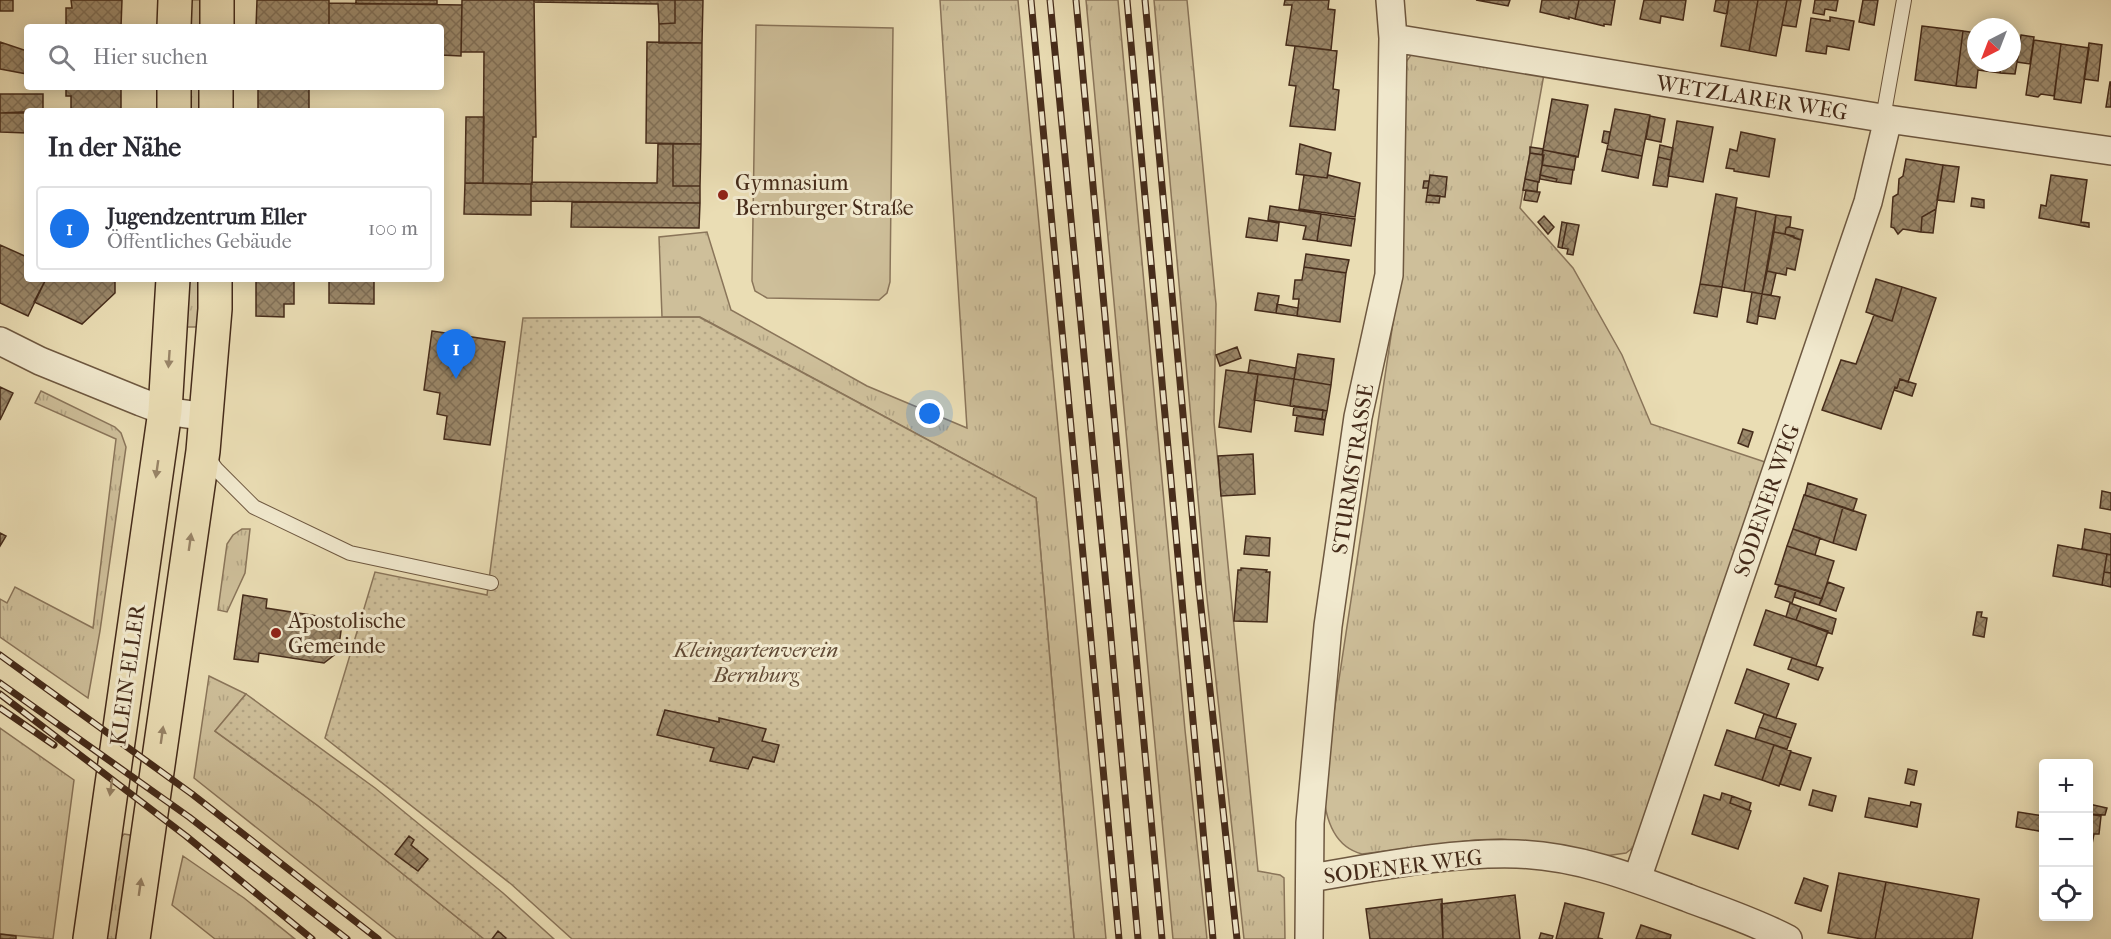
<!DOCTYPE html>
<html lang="de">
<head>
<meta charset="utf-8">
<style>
	body { margin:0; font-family:"IM FELL French Canon",serif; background:#f7f7f7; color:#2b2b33 }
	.controls { position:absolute; right:18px; bottom:18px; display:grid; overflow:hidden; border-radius:6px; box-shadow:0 3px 15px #0003 }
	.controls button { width:54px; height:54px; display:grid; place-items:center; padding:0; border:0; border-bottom:2px solid #e1e1e2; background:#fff; color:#2b2b33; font:30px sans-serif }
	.compass { position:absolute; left:1967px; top:18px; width:54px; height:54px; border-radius:50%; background:#fff; box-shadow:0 3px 15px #0003; rotate:222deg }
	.you { position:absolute; left:930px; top:414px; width:21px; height:21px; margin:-15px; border:4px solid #fff; border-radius:50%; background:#1a73e8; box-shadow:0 0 0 9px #1a73e833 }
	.badge { display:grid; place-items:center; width:39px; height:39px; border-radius:50%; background:#1a73e8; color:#fff; font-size:20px; font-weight:700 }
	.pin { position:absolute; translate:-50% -50px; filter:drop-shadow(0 2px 3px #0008) }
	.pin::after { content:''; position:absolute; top:32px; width:21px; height:18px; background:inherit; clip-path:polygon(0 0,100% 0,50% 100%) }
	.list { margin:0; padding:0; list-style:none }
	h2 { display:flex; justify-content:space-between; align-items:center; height:78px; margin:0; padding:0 24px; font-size:26px }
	h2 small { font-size:20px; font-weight:400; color:#7c7c81 }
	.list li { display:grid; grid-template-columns:39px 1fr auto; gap:18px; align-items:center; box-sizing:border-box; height:84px; margin:0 12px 12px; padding:0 12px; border:2px solid #e1e1e2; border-radius:6px }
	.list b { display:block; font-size:22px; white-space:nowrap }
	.list p { margin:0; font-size:20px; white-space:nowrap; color:#7c7c81 }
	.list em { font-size:20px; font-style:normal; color:#7c7c81 }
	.icon { flex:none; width:33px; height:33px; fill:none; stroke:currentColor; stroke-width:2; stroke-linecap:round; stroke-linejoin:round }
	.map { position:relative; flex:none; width:2111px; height:939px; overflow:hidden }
	.search { position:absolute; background:#fff; box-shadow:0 3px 15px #0003; left:24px; top:24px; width:420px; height:66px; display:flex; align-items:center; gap:15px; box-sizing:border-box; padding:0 21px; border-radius:6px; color:#7c7c81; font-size:22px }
	.panel { position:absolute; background:#fff; box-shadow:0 3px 15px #0003; left:24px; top:108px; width:420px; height:174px; border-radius:6px }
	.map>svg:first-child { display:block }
</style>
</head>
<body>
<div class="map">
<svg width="2111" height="939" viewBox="0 0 2111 939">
	<defs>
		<pattern id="grass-tufts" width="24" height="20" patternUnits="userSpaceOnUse" patternTransform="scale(1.5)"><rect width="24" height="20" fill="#cebf9a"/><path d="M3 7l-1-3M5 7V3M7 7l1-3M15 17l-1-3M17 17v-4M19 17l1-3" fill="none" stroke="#b2a484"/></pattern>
		<pattern id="garden-dots" width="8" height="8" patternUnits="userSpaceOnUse" patternTransform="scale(1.5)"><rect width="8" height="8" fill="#cebf9a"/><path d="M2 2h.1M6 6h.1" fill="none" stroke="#b2a484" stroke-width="1.8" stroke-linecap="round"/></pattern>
		<pattern id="building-cross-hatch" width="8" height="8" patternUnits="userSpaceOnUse" patternTransform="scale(1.5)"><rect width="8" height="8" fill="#9b886a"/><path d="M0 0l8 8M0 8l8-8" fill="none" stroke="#806f56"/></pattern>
	</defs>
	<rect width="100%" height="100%" fill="#eaddb4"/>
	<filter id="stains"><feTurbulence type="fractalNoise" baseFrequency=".00333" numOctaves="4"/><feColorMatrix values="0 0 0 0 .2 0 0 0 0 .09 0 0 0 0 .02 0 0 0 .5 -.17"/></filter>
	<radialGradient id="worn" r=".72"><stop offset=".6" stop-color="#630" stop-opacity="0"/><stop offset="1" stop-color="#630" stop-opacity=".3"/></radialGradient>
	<path fill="url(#grass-tufts)" stroke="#8a755a" stroke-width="1.5" d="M189 0H203L202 27H189Z
		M940 0H1018L1106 939H1074L1036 498 700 317H662L659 237 707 232 731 310 867 386 967 428Z
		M1086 0H1118L1185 730 1207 939H1173Z
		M1154 0H1187L1216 304 1214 422 1258 871 1280 875 1284 878 1285 939H1244L1206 589Z
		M1420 51 1544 74 1520 208 1573 268 1622 355 1651 424 1768 463 1635 846 1626 853 1605 856 1558 845 1501 839 1475 840 1362 854C1331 846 1324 813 1323 785L1401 270 1406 62 1411 55Z
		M189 87H202V111H189Z
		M187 279H199L198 327H186Z
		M41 391 115 427 121 433 126 447 100 631 88 698 0 637V599L7 603 15 587 93 628 116 439 35 403Z
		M242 529H250L245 573 227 612 218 610 227 544 233 535Z
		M209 676 246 694 215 731 317 805 484 939H397L194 778Z
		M0 728 74 780 53 939 0 934Z
		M124 834 130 835 132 838 117 939H104L120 839Z
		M183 856 244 898 295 939H215L172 905Z"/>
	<path fill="url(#garden-dots)" stroke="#8a755a" stroke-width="1.5" d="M699 317 1036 498 1074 939H572L511 884 325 738 375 572 487 595 523 318Z
		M246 694 375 788 503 893 554 939H484L317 805 215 731Z"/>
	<path fill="#cebf9a" stroke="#8a755a" stroke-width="1.5" d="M756 25 893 28 890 282 887 293 879 300 767 298 755 291 752 281Z"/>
	<path fill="url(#building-cross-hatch)" stroke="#452b1a" stroke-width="1.5" d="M0 0H13V11H0Z
		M71 0H122L121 27H66V8H72Z
		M257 0H329V27H256Z
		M356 0H437V4H356Z
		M462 0H534L536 137H533L532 184 483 183 484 52H461Z
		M534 0H675V23L659 24 658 4 534 2Z
		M675 0H703L702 43H659V24L675 23Z
		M1285 0H1329L1328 9 1335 10 1331 50 1286 45 1292 5H1284Z
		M1476 0H1510L1508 6Z
		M1542 0H1579L1575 19 1569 17V19L1540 12Z
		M1579 0H1615L1611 25 1604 24V26L1575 19Z
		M1644 0H1686L1683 20 1661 16 1660 23 1640 19Z
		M1716 0H1729L1727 14 1714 11Z
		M1729 0H1758L1749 51 1721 46Z
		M1758 0H1787L1776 56 1749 51Z
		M1787 0H1801L1796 27 1782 25Z
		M1815 0H1838L1836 11 1825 9 1824 15 1813 13Z
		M1863 0H1878L1874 25 1859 22Z
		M329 3 462 5 461 56 441 55V27H329Z
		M1830 17 1854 21 1849 50 1827 46 1826 54 1806 51 1811 18 1830 21Z
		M1922 26 1963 31 1956 86 1915 80Z
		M1963 31 1976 33V63H2001L2000 73 1978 70 1976 88 1956 86Z
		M2021 35 2034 37 2030 64 2017 62Z
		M2034 40 2061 44 2054 96 2041 94 2038 97 2026 95Z
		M0 42 27 51V74L0 69Z
		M647 42 702 43 701 144 646 143Z
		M2089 43 2102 45 2098 81 2084 79Z
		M2012 44 2020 45 2015 74 2000 73 2001 63H2012Z
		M2061 44 2089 48 2081 103 2054 99Z
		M1295 46 1337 51 1333 89 1339 90 1335 130 1290 126 1296 86 1289 85Z
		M2110 82H2111V107H2106Z
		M66 87H123H121V111H71V96H66Z
		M258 87H309V111H258Z
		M0 94H43V111L0 113Z
		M1552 99 1588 105 1578 157 1543 150Z
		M1615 109 1650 115 1642 156 1607 149Z
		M0 113H27V133L0 132Z
		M1650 116 1665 119 1661 142 1646 139Z
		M466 117H484L483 183H465Z
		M1677 121 1713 127 1703 182 1668 176Z
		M1604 131 1610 132 1608 144 1602 142Z
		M1741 132 1775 139 1769 177 1734 171V169L1726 168 1730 149 1737 151Z
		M658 144H673V186H700V203L531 201V184L532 182 657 183Z
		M673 144H701L700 186H673Z
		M1300 144 1331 153 1327 178 1296 174Z
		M1660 145 1673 148 1671 160 1658 157Z
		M1530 147 1543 149 1542 155 1530 153Z
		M1607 149 1642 156 1638 178 1602 171Z
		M1543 150 1576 156 1574 170 1542 165Z
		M1530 153 1544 155 1539 182 1525 179Z
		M1658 157 1671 160 1667 187 1653 185Z
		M1906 159 1943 165 1936 209 1922 217 1921 232 1903 229 1898 234 1894 228 1891 227 1893 197 1898 194 1899 179 1903 176Z
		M1542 165 1573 170 1571 184 1556 182 1557 179 1540 175Z
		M1943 165 1959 167 1954 202 1937 200Z
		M1304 175 1327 178 1328 175 1360 183 1355 217 1299 209Z
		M1430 175 1447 177 1445 197 1427 195Z
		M1540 175 1557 179 1556 182 1540 179Z
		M2051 175 2087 180 2081 222 2089 223V227L2039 218 2041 205 2046 206Z
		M1525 179 1538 182 1537 192 1523 190Z
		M1424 181H1429L1428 188H1423Z
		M465 183 531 184V215L464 214Z
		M1526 190 1540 192 1537 202 1524 200Z
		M1716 194 1737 198 1722 287 1700 284Z
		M1427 195 1440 196 1439 203 1426 202Z
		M1972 198 1984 200V208L1971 206Z
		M572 202 700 203 699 228 571 227Z
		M1270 206 1321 214 1317 241 1303 239 1306 226 1268 220Z
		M1736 207 1756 211 1744 291 1722 287Z
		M1936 209 1933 233 1921 232 1922 217Z
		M1756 211 1776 215 1762 294 1744 291Z
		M1321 214 1355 219 1351 246 1317 241Z
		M1776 215 1791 217 1790 226 1786 228 1785 234 1774 232Z
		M1544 216 1554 227 1548 234 1538 222Z
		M1249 218 1279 223 1277 241 1246 237Z
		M1562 222 1567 223 1562 248 1558 247Z
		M1567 223 1579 225 1573 255 1567 254 1568 249 1562 248Z
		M1789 227 1803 230 1801 240 1785 234 1786 228Z
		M1774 232 1794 236V238L1801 240 1795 270 1787 268 1786 275 1767 271Z
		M0 245 27 257V279H46L28 316 0 303Z
		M1306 254 1349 260 1346 273 1304 267Z
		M1304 267 1346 273 1340 322 1297 316 1299 299H1293L1295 280H1302Z
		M1767 271 1776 273 1771 295 1762 294Z
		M46 279H115V293L82 324 34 302Z
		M256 279H294V304H284V317L256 316Z
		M329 279H374V304L329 303Z
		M1876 279 1902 287 1892 321 1866 312Z
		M1700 284 1722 287 1717 317 1694 313Z
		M1902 287 1936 298 1908 382 1900 379 1897 388 1895 387 1881 429 1822 410 1841 360 1856 364 1874 315 1892 321Z
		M1752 292 1762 294 1757 324 1747 322Z
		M1258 293 1279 296 1276 313 1255 310Z
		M1762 294 1780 297 1775 319 1758 316Z
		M1277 304 1298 308 1297 316 1276 313Z
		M432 331 505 342 490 445 444 439 447 416 437 414 440 393 424 390Z
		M1237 347 1241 358 1220 366 1216 355Z
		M1298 354 1334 359 1331 385 1294 379Z
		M1250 360 1296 368 1294 379 1248 373Z
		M1226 370 1258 374 1251 432 1219 427Z
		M1258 374 1294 379 1290 406 1254 400Z
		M1294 379 1331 385 1327 411 1290 406Z
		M1900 379 1916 384 1912 396 1894 390 1895 387 1897 388Z
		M0 387 13 393 0 420Z
		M1294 406 1323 410 1322 419 1293 415Z
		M1323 410 1327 411 1325 420 1322 419Z
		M1297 416 1325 420 1323 435 1295 431Z
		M1743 429 1753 432 1748 447 1738 443Z
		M1253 454 1255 494 1221 496 1218 456Z
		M1808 483 1857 499 1853 511 1805 495Z
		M2102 491 2111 493V510L2100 508Z
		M1804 495 1843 507 1833 543 1793 529Z
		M1843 507 1866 515 1856 550 1833 543Z
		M1793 529 1820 538 1815 555 1787 546Z
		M2085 529 2111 534V555L2082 549Z
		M0 533 6 536 0 546Z
		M1246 536 1270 538 1269 556 1244 554Z
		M2058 545 2107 554 2102 585 2053 576Z
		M1787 546 1834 561 1822 599 1775 584Z
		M2107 554 2111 555V573L2104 572Z
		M1241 568 1267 570 1266 572H1270L1267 622 1234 621 1238 570H1241Z
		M2104 572 2111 573V587L2102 585Z
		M1828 582 1844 588 1836 611 1819 605Z
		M1779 585 1796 590 1792 603 1775 597Z
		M1796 590 1822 599 1819 605 1794 597Z
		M243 595 267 599 266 608 330 618 341 631 338 652 324 663 259 653 258 662 234 659Z
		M1790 603 1801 607 1796 620 1786 617Z
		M1801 607 1836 619 1832 634 1796 620Z
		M1766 610 1828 631 1816 666 1754 645Z
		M1977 612H1982L1981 617 1987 618 1984 637 1973 635Z
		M1792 658 1823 668 1818 680 1788 669Z
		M1747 669 1789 684 1776 718 1735 703Z
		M665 710 719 722V718L766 729 762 741 779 745 774 762 753 757 748 769 710 761 714 748 657 735Z
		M1764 714 1796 724 1791 738 1759 727Z
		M1759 727 1791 738 1787 749 1755 739Z
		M1727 730 1774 745 1762 780 1715 765Z
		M1774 745 1791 751 1779 786 1762 780Z
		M1791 752 1811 758 1800 790 1780 784Z
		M1908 769 1917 771 1914 785 1905 783Z
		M1813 790 1836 796 1832 811 1809 805Z
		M1722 793 1732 796 1730 803 1751 811 1738 849 1692 834 1704 795 1720 800Z
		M1732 796 1751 803 1749 810 1730 803Z
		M1869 798 1910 806 1911 802 1921 804 1917 827 1865 817Z
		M2089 804 2107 808 2105 815 2088 814Z
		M2018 812 2044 816V832L2016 827Z
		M2088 814 2101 816 2099 834H2094L2090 854H2088Z
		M409 836 414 840 411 845 428 859 418 871 395 854Z
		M1839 873 1886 882 1875 939H1862L1828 933Z
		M1804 878 1828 886 1821 911 1795 903Z
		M1886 882 1979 899 1972 939H1875Z
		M1515 895 1520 939H1443L1441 904Z
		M1442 899 1443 939H1370L1366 909Z
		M1565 903 1604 913 1598 938 1603 939H1556Z
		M1641 925 1671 935 1670 939H1636Z
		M498 931 506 938 505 939H492Z
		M1541 933 1553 936 1552 939H1539Z
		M0 934 16 936V939H0Z"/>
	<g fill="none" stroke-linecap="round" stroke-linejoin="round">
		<defs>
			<path id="service" d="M1883 118 1904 0
				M206 455 216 469 254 507 350 553 491 583"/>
			<path id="minor" d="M1393 38 1888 119 2111 151
				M0 341 40 361 141 402 165 411 207 417
				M1310 878C1378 867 1447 852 1517 854 1577 856 1632 877 1688 898 1722 911 1756 922 1788 939
				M1637 879 1868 202 1888 119
				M1309 939 1310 823 1328 626 1358 417 1389 275 1393 38 1390 0"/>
			<path id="primary" d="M174 27 175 0
				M217 27V0
				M174 111V87
				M216 111V87
				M90 939 165 411 173 279
				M133 939 203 451 215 309V279"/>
		</defs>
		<use href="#service" stroke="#6e5840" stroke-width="16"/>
		<use href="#minor" stroke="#6e5840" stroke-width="30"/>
		<use href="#primary" stroke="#452b1a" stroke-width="36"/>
		<use href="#service" stroke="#f1e9ce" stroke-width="14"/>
		<use href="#minor" stroke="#f1e9ce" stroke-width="27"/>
		<use href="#primary" stroke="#eaddb4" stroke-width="33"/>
		<defs>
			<path id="rail" d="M1031 0 1119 939
				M1050 0 1110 627 1138 939
				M1076 0 1162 939
				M1127 0 1213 939
				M1145 0 1199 589 1237 939
				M0 655 192 794 378 939
				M0 683 189 817 347 939
				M0 694 186 836 312 939
				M0 708 54 745"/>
		</defs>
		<use href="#rail" stroke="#452b1a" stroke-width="7"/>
		<use href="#rail" stroke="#f1e9ce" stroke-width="4.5" stroke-dasharray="14" stroke-linecap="butt"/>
	</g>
	<defs><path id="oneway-solid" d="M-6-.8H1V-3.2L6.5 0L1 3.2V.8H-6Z" transform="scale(1.5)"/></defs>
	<g fill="#988467">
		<use href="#oneway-solid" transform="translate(169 359) rotate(94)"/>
		<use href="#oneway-solid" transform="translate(157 469) rotate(98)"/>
		<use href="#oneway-solid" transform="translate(190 542) rotate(-82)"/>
		<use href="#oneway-solid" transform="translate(162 735) rotate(-82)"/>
		<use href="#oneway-solid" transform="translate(111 787) rotate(98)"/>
		<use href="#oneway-solid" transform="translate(140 887) rotate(-82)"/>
	</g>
	<g fill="#8f2418" stroke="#f1e9ce" stroke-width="2">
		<circle cx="723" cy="195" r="6"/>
		<circle cx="276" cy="633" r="6"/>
	</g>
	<g text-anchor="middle" stroke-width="6" stroke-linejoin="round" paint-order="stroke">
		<g font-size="22" fill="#452b1a" stroke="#f1e9ce">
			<text transform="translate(1752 97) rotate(9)" y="8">WETZLARER WEG</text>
			<text transform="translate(1352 469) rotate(-81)" y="8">STURMSTRASSE</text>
			<text transform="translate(1766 500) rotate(-71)" y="8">SODENER WEG</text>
			<text transform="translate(127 675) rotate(-82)" y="8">KLEIN-ELLER</text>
			<text transform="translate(1403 866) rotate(-7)" y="8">SODENER WEG</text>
		</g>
		<g font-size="22" fill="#452b1a" stroke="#f1e9ce" text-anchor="start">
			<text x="735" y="190">Gymnasium<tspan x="735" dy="25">Bernburger Straße</tspan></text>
			<text x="288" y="628">Apostolische<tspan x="288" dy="25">Gemeinde</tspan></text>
		</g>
		<g font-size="22" font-style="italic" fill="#604934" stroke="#f1e9ce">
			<text x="756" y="657">Kleingartenverein<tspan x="756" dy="25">Bernburg</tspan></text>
		</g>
	</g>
	<rect width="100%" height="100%" filter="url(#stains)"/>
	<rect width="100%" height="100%" fill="url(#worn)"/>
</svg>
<div class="controls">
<button>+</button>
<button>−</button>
<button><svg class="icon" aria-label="locate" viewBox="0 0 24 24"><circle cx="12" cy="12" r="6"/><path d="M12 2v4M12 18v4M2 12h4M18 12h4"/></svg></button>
</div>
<svg class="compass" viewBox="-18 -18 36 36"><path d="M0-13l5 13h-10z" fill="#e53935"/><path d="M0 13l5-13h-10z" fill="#7c7c81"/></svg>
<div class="you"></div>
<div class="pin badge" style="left:456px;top:379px">1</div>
<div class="search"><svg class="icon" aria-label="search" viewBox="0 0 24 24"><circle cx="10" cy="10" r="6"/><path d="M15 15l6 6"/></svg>Hier suchen</div>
<section class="panel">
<h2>In der Nähe<small></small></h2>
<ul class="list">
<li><span class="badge">1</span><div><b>Jugendzentrum Eller</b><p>Öffentliches Gebäude</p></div><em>100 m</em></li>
</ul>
</section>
</div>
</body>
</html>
